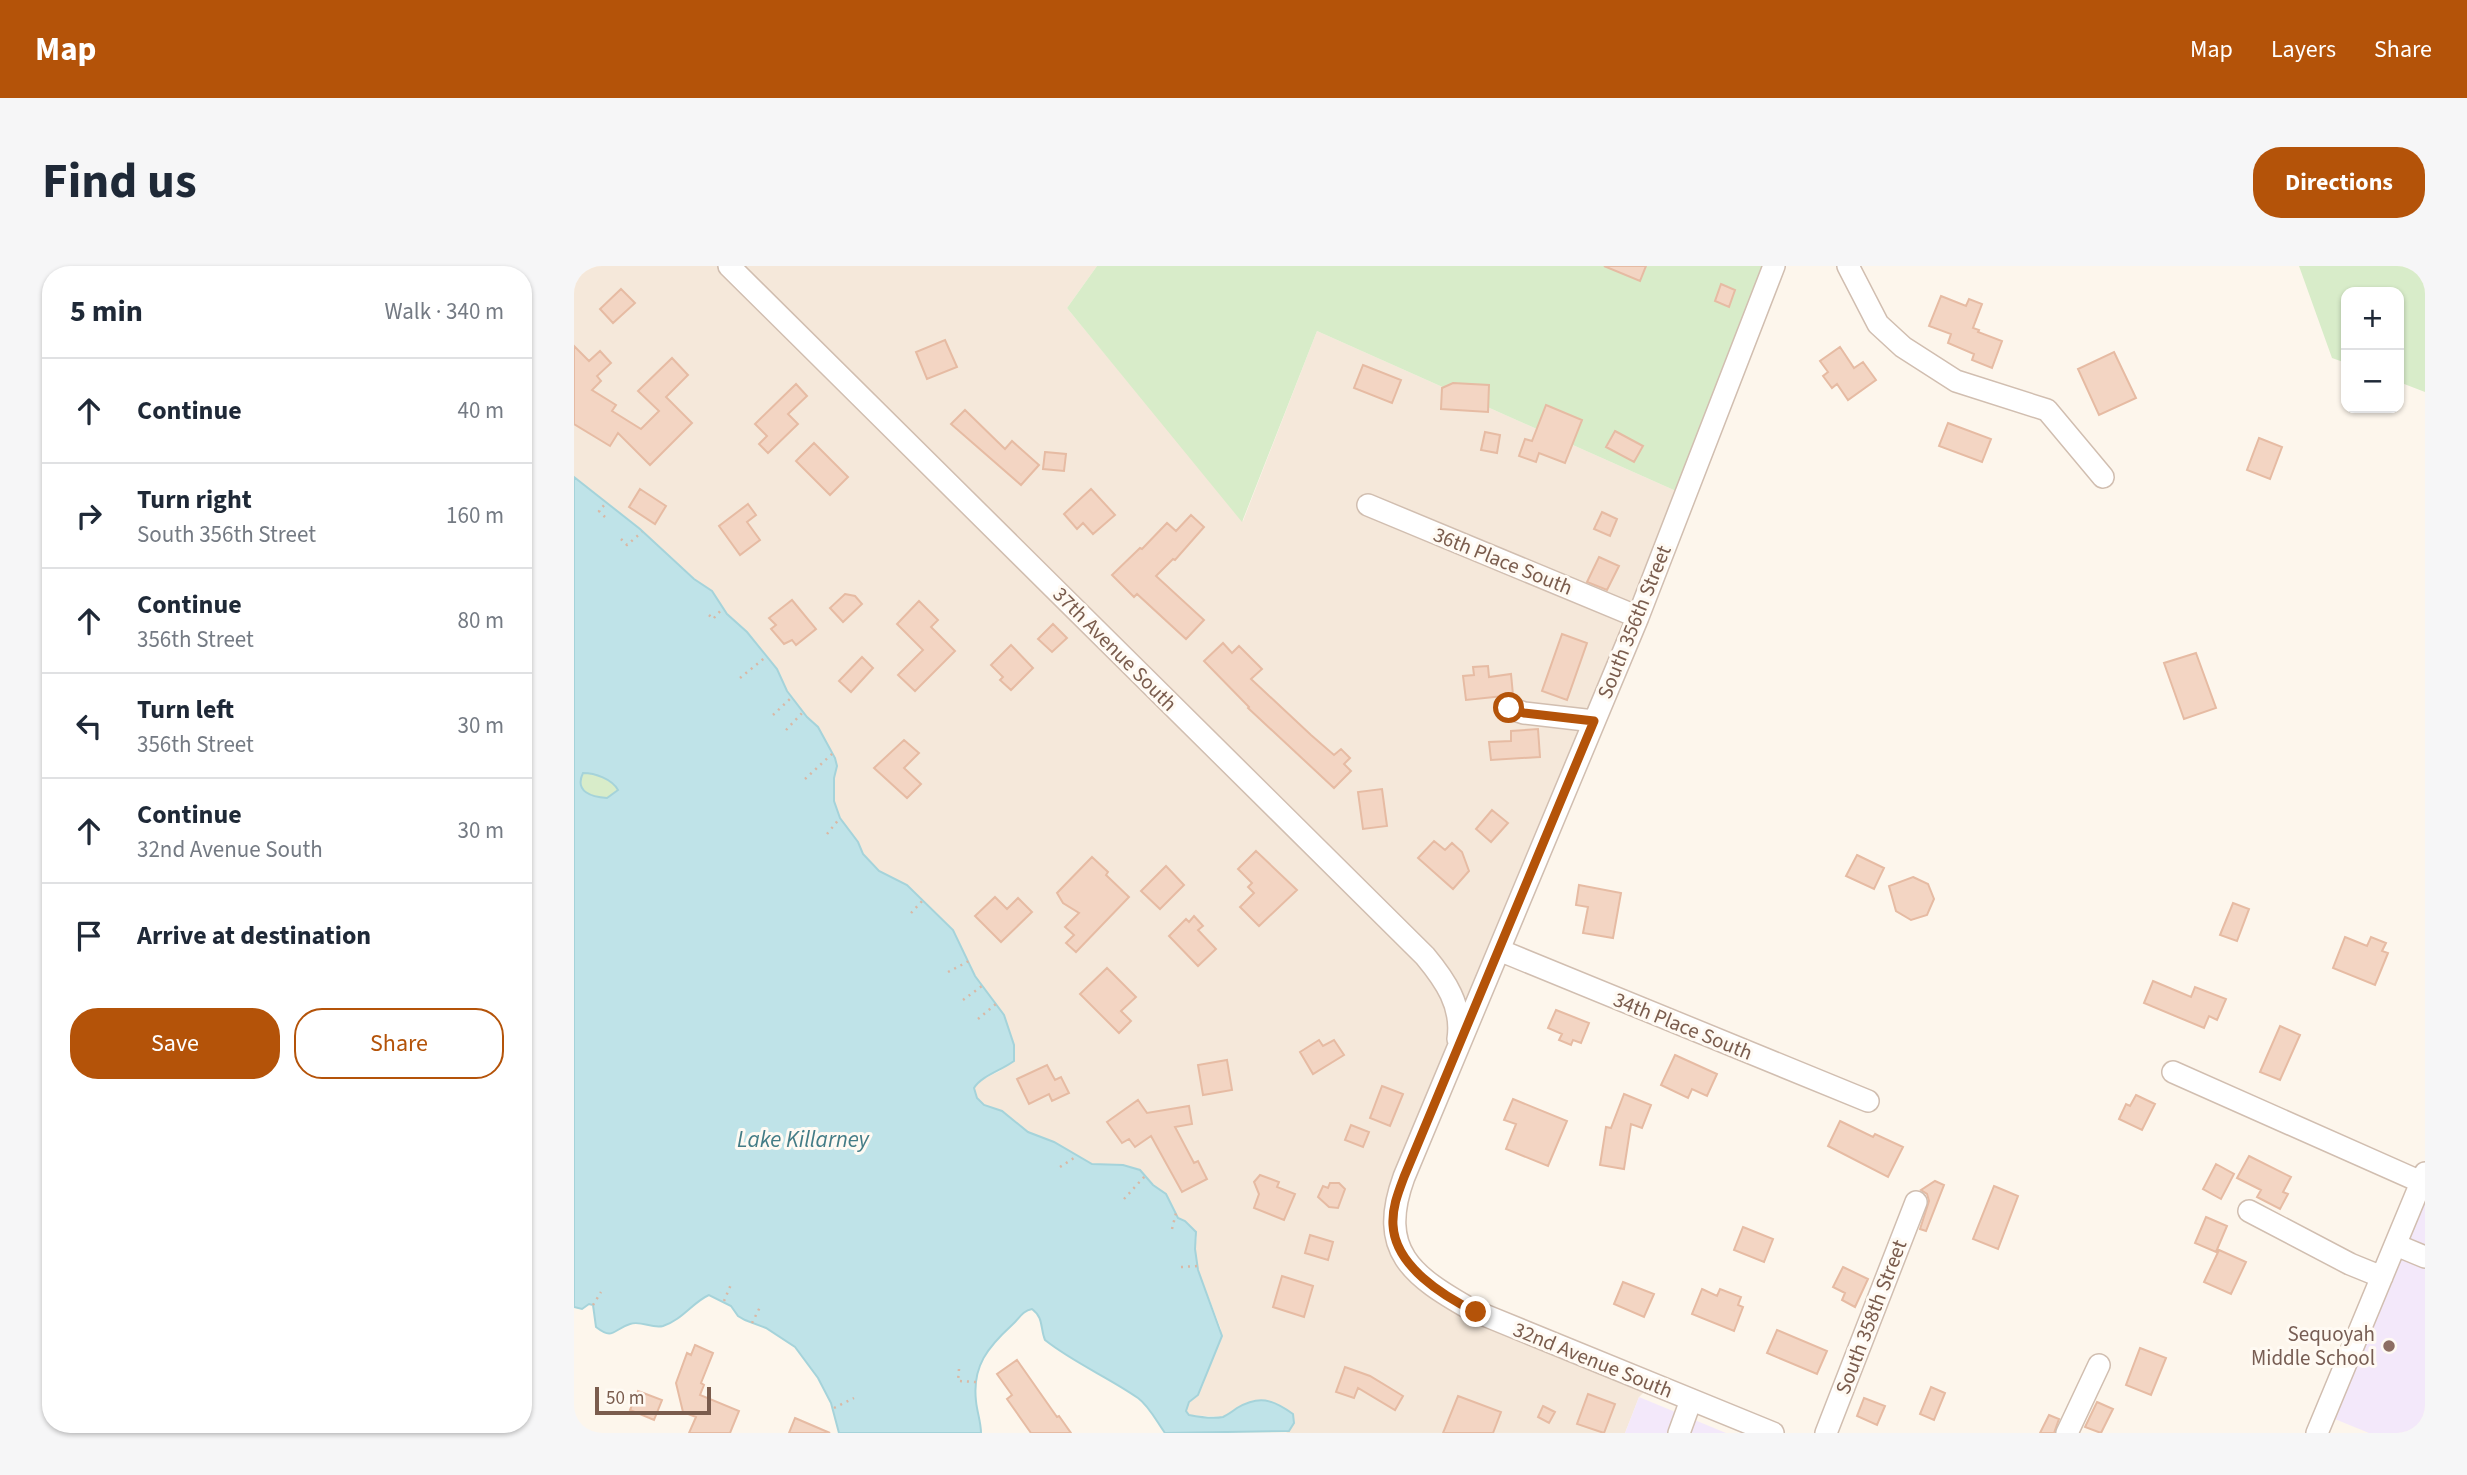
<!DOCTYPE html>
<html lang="en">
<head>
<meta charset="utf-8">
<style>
	body { margin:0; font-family:"Source Sans 3",sans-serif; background:#f6f6f7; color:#1f2937 }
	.controls { position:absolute; right:21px; top:21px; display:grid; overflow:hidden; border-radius:14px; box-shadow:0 2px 5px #0004 }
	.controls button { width:63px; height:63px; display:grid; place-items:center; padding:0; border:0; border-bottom:2px solid #e0e1e3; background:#fff; color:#1f2937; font:35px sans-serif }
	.scale { position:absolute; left:21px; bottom:18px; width:116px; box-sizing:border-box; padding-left:7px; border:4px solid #7a5c4d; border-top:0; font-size:19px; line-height:24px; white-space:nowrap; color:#7a5c4d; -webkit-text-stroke:5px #fffaf3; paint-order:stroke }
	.stop { position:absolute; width:21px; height:21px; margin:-16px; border:5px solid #b45309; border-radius:50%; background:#fff }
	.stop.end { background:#b45309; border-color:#fff; box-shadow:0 2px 7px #0008 }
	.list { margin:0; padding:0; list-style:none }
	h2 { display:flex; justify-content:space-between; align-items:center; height:91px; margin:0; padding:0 28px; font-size:30px }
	h2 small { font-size:23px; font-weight:400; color:#747a83 }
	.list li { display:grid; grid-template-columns:46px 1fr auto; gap:21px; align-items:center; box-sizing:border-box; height:105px; padding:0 28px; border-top:2px solid #e0e1e3 }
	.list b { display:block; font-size:26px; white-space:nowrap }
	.list p { margin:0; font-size:23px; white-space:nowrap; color:#747a83 }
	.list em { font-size:23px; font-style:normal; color:#747a83 }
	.actions { display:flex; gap:14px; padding:21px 28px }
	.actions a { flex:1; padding:16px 0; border:2px solid #b45309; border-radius:28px; text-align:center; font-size:24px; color:#b45309 }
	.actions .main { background:#b45309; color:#fff }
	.icon { flex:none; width:38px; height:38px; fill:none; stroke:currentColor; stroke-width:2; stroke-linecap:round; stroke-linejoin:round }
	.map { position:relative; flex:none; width:1851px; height:1167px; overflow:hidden; border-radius:28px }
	header { display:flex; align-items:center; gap:42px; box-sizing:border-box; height:98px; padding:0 35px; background:#b45309; color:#fff }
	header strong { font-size:33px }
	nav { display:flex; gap:38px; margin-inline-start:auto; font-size:24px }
	.intro { display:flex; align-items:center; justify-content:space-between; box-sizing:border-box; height:168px; padding:0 42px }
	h1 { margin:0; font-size:49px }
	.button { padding:18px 32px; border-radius:28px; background:#b45309; color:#fff; font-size:24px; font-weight:700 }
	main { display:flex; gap:42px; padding:0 42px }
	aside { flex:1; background:#fff; border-radius:28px; box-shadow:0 2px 5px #0004 }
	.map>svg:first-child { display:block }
</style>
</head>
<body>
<header>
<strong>Map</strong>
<nav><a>Map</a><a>Layers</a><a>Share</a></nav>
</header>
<div class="intro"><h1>Find us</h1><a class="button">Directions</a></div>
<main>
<aside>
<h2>5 min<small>Walk · 340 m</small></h2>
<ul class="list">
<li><svg class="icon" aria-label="ahead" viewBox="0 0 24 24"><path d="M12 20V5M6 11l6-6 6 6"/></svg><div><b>Continue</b></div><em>40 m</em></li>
<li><svg class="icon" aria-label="right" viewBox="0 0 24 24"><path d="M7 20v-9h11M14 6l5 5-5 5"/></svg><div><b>Turn right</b><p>South 356th Street</p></div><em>160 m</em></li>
<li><svg class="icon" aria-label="ahead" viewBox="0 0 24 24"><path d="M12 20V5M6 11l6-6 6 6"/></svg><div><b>Continue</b><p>356th Street</p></div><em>80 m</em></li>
<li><svg class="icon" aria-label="left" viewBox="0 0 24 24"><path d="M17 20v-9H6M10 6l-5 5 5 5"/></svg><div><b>Turn left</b><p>356th Street</p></div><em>30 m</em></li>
<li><svg class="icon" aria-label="ahead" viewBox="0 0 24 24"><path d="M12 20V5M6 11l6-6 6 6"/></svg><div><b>Continue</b><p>32nd Avenue South</p></div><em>30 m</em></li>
<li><svg class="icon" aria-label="arrive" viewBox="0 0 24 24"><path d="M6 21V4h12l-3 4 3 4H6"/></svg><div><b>Arrive at destination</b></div></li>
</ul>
<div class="actions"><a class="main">Save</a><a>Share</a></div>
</aside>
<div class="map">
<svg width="1851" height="1167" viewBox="0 0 1851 1167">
	<rect width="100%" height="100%" fill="#fdf6ec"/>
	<path fill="#f5e8da" d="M0 0H523L493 42 669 255 743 65 1111 229 820 943 846 1008 1078 1118 1065 1131 1051 1167H712L715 1165 649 1151 615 1149 611 1144 615 1136 624 1129 629 1119 639 1089 645 1079 647 1063 624 1004 621 983 623 971 611 955 604 952 592 928 579 919 566 904 549 899 518 898 480 876 454 866 428 845 410 839 403 832 400 822 405 815 426 805 440 779 430 749 401 710 379 664 333 619 305 605 289 588 284 576 266 552 260 535V512L263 500 261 492 244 461 233 451 213 425 203 403 173 366 153 348 138 325 120 313 66 263 0 211Z"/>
	<path fill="#f3e8fa" d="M1851 907V1167H1795L1751 1149Z
		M1065 1131 1152 1167H1051Z"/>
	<path fill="#d8ecc9" d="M523 0H1206L1111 229 743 65 668 256 493 42Z
		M1725 0H1851V126L1825 116V26H1772V97L1758 92Z
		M10 507C21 508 38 513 44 524L33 532C18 531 0 525 10 507Z"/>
	<path fill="#bfe3e8" stroke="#a5d3da" stroke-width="2" fill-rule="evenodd" d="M0 211 66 263 120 313 138 325 153 348 173 366 203 403 213 425 233 451 244 461 261 492 263 500 260 512V535L266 552 284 576 289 588 305 605 333 619 379 664 401 710 430 749 440 779V795C428 804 407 810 400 822L403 832 410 839 428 845 454 866 480 876 518 898 549 899 566 904 579 919 592 928 604 952 611 955 622 966 621 983 624 1004 648 1070 624 1129 615 1136 612 1145 615 1149C625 1151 639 1153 649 1151 653 1149 659 1145 663 1142 685 1129 698 1133 719 1148L720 1157 715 1165 591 1167C583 1156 575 1140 564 1132 534 1111 500 1097 471 1074 466 1062 470 1052 458 1043 448 1045 445 1053 438 1059 414 1081 398 1100 402 1135 403 1146 407 1156 407 1167H265L257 1137 244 1112 221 1081 192 1062 171 1054 164 1050 157 1040 135 1029C119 1036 108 1054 89 1060 78 1063 67 1054 56 1058 39 1063 40 1075 22 1061L19 1039 15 1038 8 1043 0 1041ZM9 507C21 507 38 513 44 524L33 532C18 531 0 526 9 507Z"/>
	<path fill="#f3d5c3" stroke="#e6bba3" stroke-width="2" d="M1030 0H1072L1066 15Z
		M1147 18 1161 24 1155 41 1141 35Z
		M47 23 61 37 39 57 26 43Z
		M1367 30 1392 40 1395 33 1408 38 1399 62 1405 64 1404 66 1428 75 1418 102 1398 94 1400 88 1374 77 1377 68 1355 60Z
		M371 74 383 101 353 113 342 86Z
		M0 80 15 95 26 85 37 97 23 110 27 115 18 124 42 139 38 145 67 163 85 145 64 125 98 92 114 109 92 131 118 157 76 199 44 167 36 180 0 158Z
		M1266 81 1280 102 1289 96 1302 114 1274 134 1263 118 1258 122 1249 110 1254 106 1246 95Z
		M1540 86 1562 132 1525 149 1504 103Z
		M789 99 827 114 818 137 780 122Z
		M879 117 915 119 914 146 867 143 868 122Z
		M222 118 233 130 214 148 224 158 194 187 185 178 193 170 181 158Z
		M972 139 1008 154 991 197 965 187 962 196 945 190 951 173 958 175Z
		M391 144 431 183 438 175 465 199 447 219 377 158Z
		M1374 157 1417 173 1408 196 1365 180Z
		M1041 165 1069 180 1060 196 1032 181Z
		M911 166 926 169 923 187 907 184Z
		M1685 172 1708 181 1696 213 1673 204Z
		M240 177 274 211 256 229 222 195Z
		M471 186 492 188 490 205 469 203Z
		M66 223 92 240 81 258 55 241Z
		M517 223 541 249 519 268 509 257 503 263 490 248Z
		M174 238 182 249 173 256 186 274 166 289 145 260Z
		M1028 246 1043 253 1036 270 1020 263Z
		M617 249 630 261 601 294 599 293 582 310 630 354 612 373 563 328 560 331 538 309 566 282 568 283 593 257 602 265Z
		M1025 291 1045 300 1033 324 1013 316Z
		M271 328 281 330 288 338 269 356 256 342Z
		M218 334 242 363 222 379 218 374 210 378 197 363 202 359 195 352Z
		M345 335 364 354 357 361 381 385 341 425 324 409 349 384 323 358Z
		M479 358 493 372 478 386 464 373Z
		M988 368 1013 377 993 434 968 425Z
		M649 377 658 387 665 380 688 403 677 413 737 469 760 489 767 483 776 492 770 498 777 505 760 522 674 442 675 441 630 395Z
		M437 379 459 402 437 424 426 414 429 411 417 399Z
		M1622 387 1642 442 1610 453 1590 397Z
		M288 391 299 402 277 426 265 415Z
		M914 400 915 411 937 408 939 429 892 434 889 410 900 409 899 401Z
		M964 463 966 491 917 494 915 476 937 475V465Z
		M330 474 345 487 330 502 347 518 333 532 300 502Z
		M808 523 813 560 789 563 784 526Z
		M918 544 934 557 917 576 902 563Z
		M860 575 871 584 878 577 888 586 895 605 879 623 844 592Z
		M682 585 723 624 685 660 666 641 680 627 674 621 678 617 664 603Z
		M1283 589 1310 602 1300 623 1272 610Z
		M518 591 534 606 532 609 555 631 502 686 492 677 500 669 491 661 505 647 489 637 483 627Z
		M592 600 610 619 586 643 567 625Z
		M1339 611 1354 618 1360 633 1353 649 1337 654 1322 645 1315 620Z
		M1005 619 1047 627 1039 672 1009 667 1014 641 1002 639Z
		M421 631 433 643 444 632 458 646 427 676 401 650Z
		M1659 637 1675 643 1663 675 1646 669Z
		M620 650 629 660 624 664 642 683 624 700 595 670 612 653 615 656Z
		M1771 671 1793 680 1797 671 1812 677 1808 685 1814 687 1801 719 1759 702Z
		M533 702 562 731 547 745 557 755 545 767 506 728Z
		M1579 715 1617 731 1621 721 1652 733 1643 754 1635 750 1630 762 1570 737Z
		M982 744 1015 757 1007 777 999 774 997 779 985 774 988 768 974 762Z
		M1706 760 1726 769 1706 814 1686 806Z
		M745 774 749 780 760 774 770 789 739 808 726 786Z
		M1101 789 1143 808 1133 830 1118 823 1114 832 1087 819Z
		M653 794 658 824 629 829 624 799Z
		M473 799 481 814 487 811 495 827 478 835 475 828 455 838 443 813Z
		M808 820 829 828 816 860 796 852Z
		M1050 828 1077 839 1068 862 1057 858 1050 903 1026 899 1032 861 1037 862Z
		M1562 829 1581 838 1568 864 1545 853 1552 838 1556 840Z
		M939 833 993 855 974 900 932 883 942 858 930 854Z
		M564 834 573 847 615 840 618 858 601 861 620 897 624 895 633 913 608 926 577 870 561 881 555 873 548 877 533 856Z
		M1266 855 1299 871 1301 868 1329 881 1314 911 1254 880Z
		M777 859 795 866 789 881 771 874Z
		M1675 890 1717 911 1709 926 1714 928 1706 943 1683 931 1687 924 1663 912Z
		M1642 898 1660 908 1647 933 1629 923Z
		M686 909 705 916 703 921 721 928 710 954 680 942 685 928 680 916Z
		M1361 915 1370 919 1352 965 1346 963 1355 935 1353 928 1347 924Z
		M756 917H765L771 923 764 942 755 941 744 931 749 920 754 922Z
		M1420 920 1444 930 1424 983 1399 973Z
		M1632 951 1653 960 1642 986 1621 977Z
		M1169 961 1199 973 1190 996 1160 984Z
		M736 969 759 976 754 994 731 987Z
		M1645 984 1672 996 1657 1028 1630 1016Z
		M1269 1001 1294 1013 1281 1041 1268 1034 1271 1027 1259 1021Z
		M708 1010 739 1020 730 1051 699 1041Z
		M1049 1016 1080 1028 1070 1051 1040 1038Z
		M1128 1023 1143 1030 1146 1023 1167 1031 1164 1039 1169 1041 1160 1065 1118 1048Z
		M1203 1064 1253 1085 1243 1108 1193 1087Z
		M121 1079 139 1087 127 1117 130 1119 126 1129 165 1145 156 1167H115L122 1151 109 1146 102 1117 113 1087 117 1089Z
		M1566 1082 1592 1092 1577 1129 1552 1119Z
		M443 1094 483 1151 485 1150 497 1167H457L433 1133 438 1129 423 1108Z
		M771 1101 796 1110 829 1130 821 1144 784 1122 780 1132 762 1126Z
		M1357 1121 1371 1127 1360 1154 1346 1148Z
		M64 1125 88 1134 80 1154 56 1144Z
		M1014 1128 1041 1138 1030 1167 1003 1158Z
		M884 1130 927 1146 919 1167H869Z
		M1290 1132 1311 1140 1303 1159 1283 1150Z
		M1523 1136 1539 1143 1527 1167 1511 1161Z
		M969 1140 981 1146 975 1157 964 1151Z
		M1475 1149 1485 1153 1480 1167H1466Z
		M221 1152 256 1167H215Z"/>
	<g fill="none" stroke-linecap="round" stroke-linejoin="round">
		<defs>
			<path id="minor" d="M155 0 851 690C871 714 889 740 884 773
				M1274 0 1304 58 1329 81 1382 115 1473 144 1529 211
				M794 239 1064 351
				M935 442 950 447 1020 455
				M925 684 1294 835
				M1599 806 1847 916
				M1675 945 1776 998 1808 1011
				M1822 979 1851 991
				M1105 1167 1117 1134
				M1199 1167 898 1044C838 1010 803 985 830 911L1064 351 1200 0
				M1252 1167 1342 936
				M1493 1167 1525 1099
				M1743 1167 1851 907"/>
		</defs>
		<use href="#minor" stroke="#d1beb0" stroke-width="24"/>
		<path stroke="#d9b8a5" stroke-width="2.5" stroke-dasharray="2 5" stroke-linecap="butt" d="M31 251 25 245 32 237
			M47 273 53 279 68 266
			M135 349 139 353 149 342
			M166 412 193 390
			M199 449 218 431
			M212 464 229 446
			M231 513 259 487
			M253 568 266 552
			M337 647 350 633
			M374 706 395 695
			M389 734 408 720
			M404 753 422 738
			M486 901 503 890
			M550 933 571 910
			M598 963 602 947
			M607 1001 624 1000
			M150 1035 158 1016
			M19 1039 27 1026
			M178 1057 187 1039
			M385 1103 384 1115 402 1116
			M260 1142 280 1132"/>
		<use href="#minor" stroke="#fff" stroke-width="21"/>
	</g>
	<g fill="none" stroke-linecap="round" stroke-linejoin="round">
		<path stroke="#b45309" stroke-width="9" d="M902 1046C869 1030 821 1000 819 959 818 942 824 927 830 911L1020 455 950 447 935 442"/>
	</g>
	<circle fill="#8d6e63" stroke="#fffaf3" stroke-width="2.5" cx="1815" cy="1080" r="7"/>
	<g text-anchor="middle" stroke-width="6" stroke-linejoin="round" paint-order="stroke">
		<g font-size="21" fill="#7a5c4d" stroke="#fffaf3">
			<text transform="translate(929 295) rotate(22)" y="7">36th Place South</text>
			<text transform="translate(1060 356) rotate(-68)" y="7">South 356th Street</text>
			<text transform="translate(541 383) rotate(45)" y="7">37th Avenue South</text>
			<text transform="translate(1109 760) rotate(22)" y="7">34th Place South</text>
			<text transform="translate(1297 1051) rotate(-69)" y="7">South 358th Street</text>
			<text transform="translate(1019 1094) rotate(22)" y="7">32nd Avenue South</text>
		</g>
		<g font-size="21" fill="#785e54" stroke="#fffaf3" text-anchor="end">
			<text x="1801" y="1075">Sequoyah<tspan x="1801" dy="24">Middle School</tspan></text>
		</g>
		<g font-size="23" font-style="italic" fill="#437c86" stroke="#fffaf3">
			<text x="229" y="881">Lake Killarney</text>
		</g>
	</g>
</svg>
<div class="controls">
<button>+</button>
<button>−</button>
</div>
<div class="scale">50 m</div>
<div class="stop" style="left:935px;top:442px"></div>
<div class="stop end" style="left:902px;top:1046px"></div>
</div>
</main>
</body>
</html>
